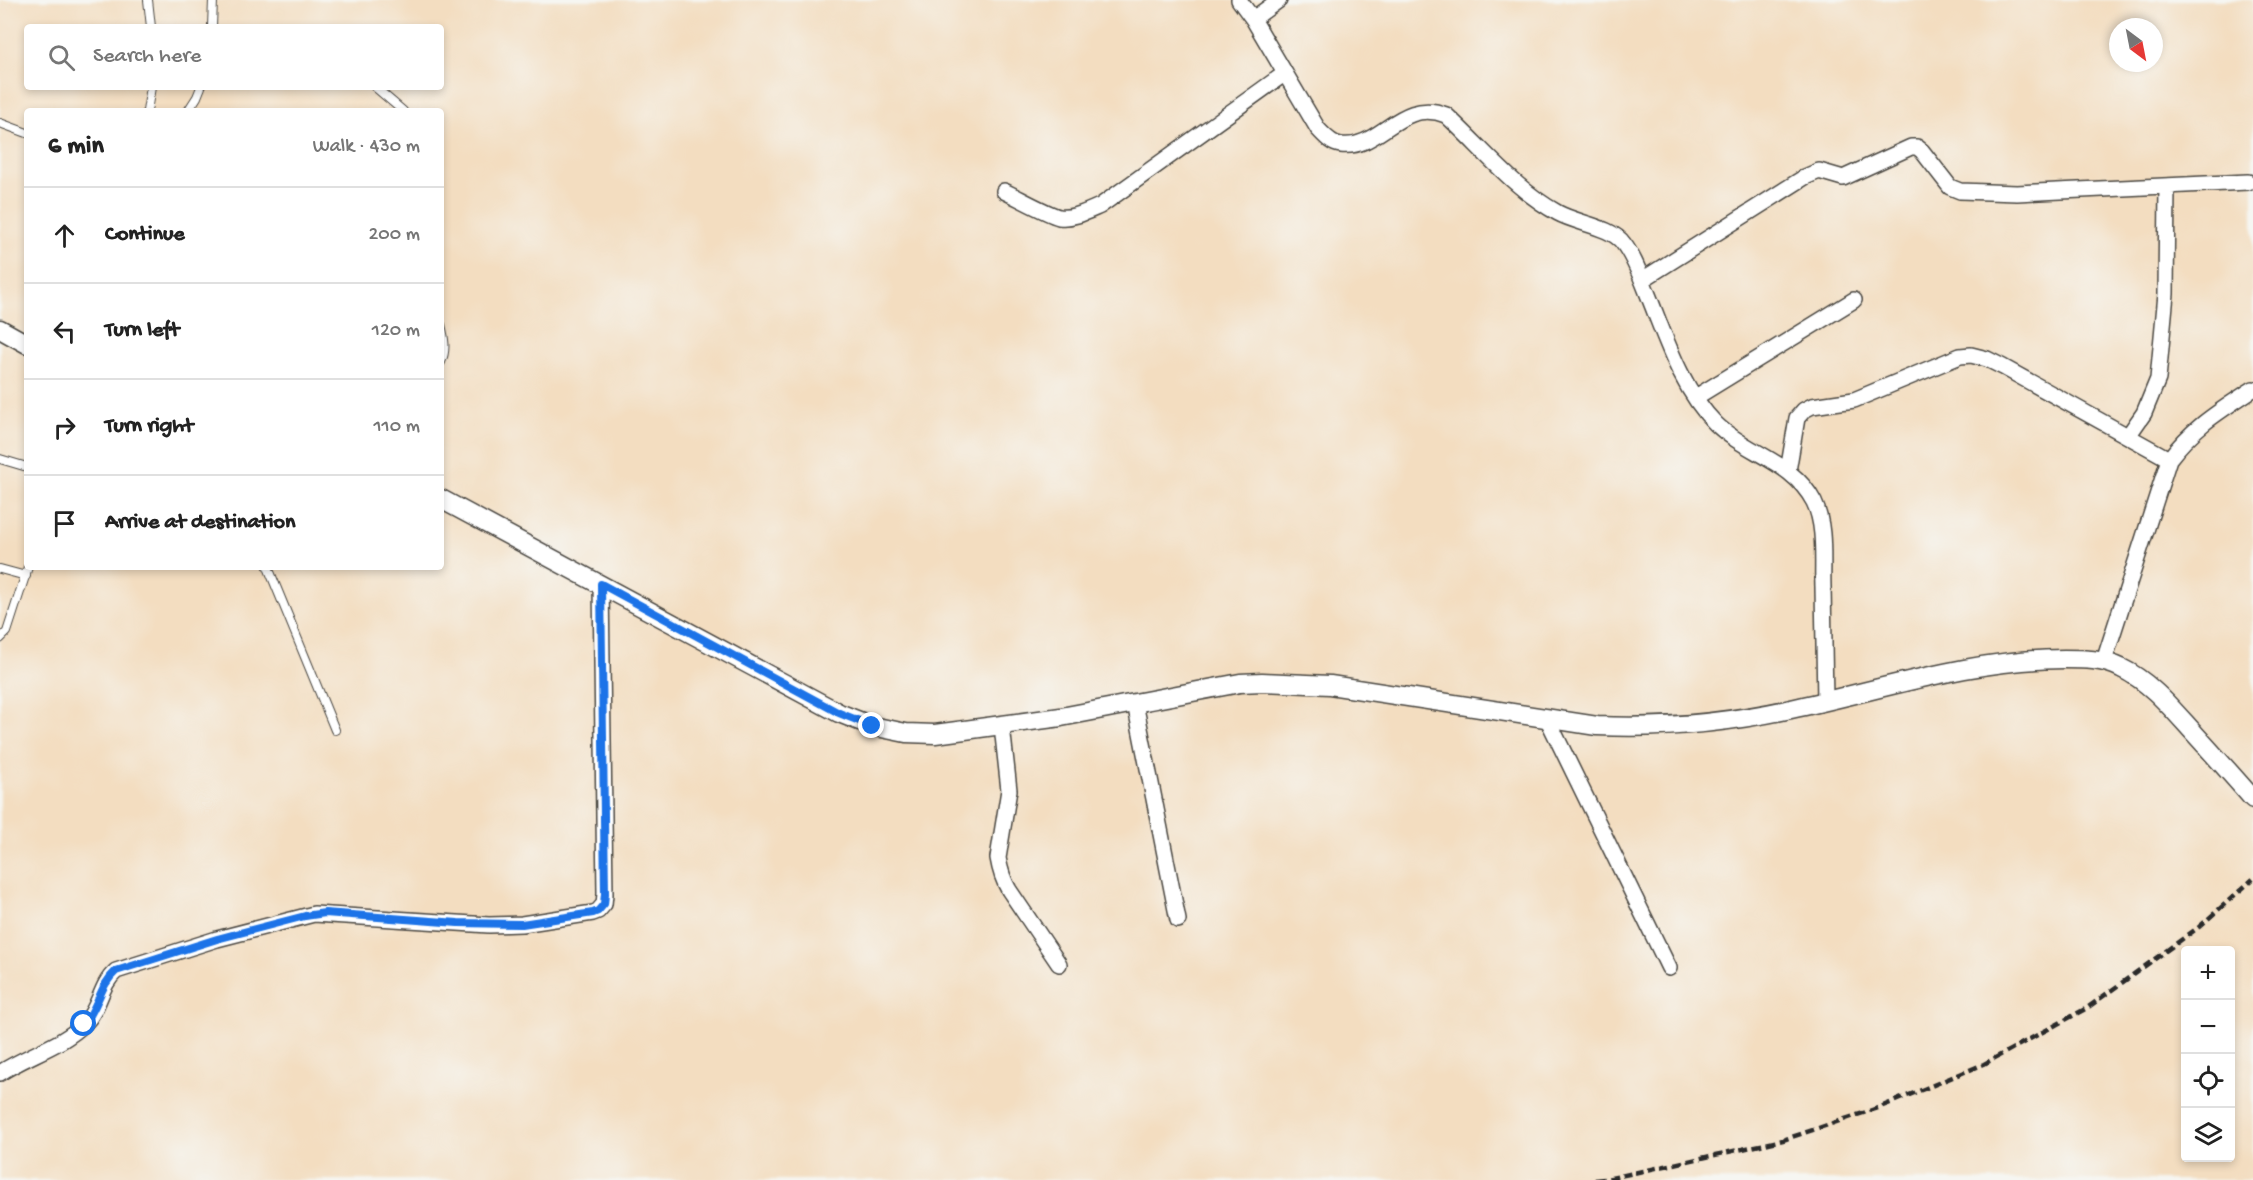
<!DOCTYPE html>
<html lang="en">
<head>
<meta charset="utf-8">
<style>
	body { margin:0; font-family:"Gochi Hand",sans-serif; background:#f6f6f6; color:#222 }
	.controls { position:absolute; right:18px; bottom:18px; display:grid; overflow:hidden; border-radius:6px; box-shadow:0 3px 9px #0003 }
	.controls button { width:54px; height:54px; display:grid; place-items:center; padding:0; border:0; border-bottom:2px solid #e0e0e0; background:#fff; color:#222; font:30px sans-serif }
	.compass { position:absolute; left:2109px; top:18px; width:54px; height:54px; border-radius:50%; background:#fff; box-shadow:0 3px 9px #0003; rotate:148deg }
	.stop { position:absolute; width:18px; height:18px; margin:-14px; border:4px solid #1a73e8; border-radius:50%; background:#fff }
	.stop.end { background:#1a73e8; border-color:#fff; box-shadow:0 2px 6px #0008 }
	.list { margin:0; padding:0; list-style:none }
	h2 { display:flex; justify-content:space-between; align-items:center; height:78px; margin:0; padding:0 24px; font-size:26px }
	h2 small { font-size:20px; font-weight:400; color:#767676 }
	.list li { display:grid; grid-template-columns:39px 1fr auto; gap:18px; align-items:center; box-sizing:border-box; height:96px; padding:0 24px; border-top:2px solid #e0e0e0 }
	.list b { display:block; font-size:22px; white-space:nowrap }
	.list em { font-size:20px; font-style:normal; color:#767676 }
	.icon { flex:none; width:33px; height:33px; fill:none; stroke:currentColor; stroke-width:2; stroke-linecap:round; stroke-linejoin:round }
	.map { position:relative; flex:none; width:2253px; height:1180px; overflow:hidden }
	.search { position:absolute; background:#fff; box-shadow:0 3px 9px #0003; left:24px; top:24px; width:420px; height:66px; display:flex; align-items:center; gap:15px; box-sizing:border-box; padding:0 21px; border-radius:6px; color:#767676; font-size:22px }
	.panel { position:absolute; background:#fff; box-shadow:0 3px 9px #0003; left:24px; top:108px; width:420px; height:462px; border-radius:6px }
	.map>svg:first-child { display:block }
</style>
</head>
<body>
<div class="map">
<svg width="2253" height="1180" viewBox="0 0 2253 1180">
	<rect width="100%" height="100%" fill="#f6f6f2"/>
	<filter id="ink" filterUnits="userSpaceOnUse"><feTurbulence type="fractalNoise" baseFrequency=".0167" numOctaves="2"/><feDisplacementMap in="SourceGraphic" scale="12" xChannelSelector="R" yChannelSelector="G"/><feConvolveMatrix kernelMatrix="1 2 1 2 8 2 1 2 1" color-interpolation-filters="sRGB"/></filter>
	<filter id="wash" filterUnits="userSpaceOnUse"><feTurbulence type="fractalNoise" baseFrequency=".008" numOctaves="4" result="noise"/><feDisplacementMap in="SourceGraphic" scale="24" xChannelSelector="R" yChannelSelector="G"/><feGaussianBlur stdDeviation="1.35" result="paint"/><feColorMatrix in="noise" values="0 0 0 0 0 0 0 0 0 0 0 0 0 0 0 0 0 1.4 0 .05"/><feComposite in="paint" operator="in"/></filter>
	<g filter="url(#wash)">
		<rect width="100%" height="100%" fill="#f3ddc0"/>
	</g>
	<g filter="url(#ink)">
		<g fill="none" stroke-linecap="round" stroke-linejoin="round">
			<defs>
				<path id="service" d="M148 0 151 27
					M212 27 213 0
					M375 87 403 111
					M147 111 151 87
					M188 111 197 97 201 87
					M0 123 27 133
					M441 325C444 337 447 350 441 362
					M0 459 27 467
					M268 567 335 730
					M0 569 26 576
					M0 639 7 632 28 567"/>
				<path id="minor" d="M1239 0 1253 19 1318 129C1324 135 1331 144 1341 145 1380 150 1400 97 1446 115 1482 148 1514 189 1558 213 1576 223 1612 227 1623 243 1634 257 1640 275 1647 292 1665 336 1681 389 1716 424 1747 454 1793 461 1814 502 1826 526 1822 561 1823 587 1824 625 1824 663 1825 701
					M1253 19 1279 0
					M1004 191C1017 197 1047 214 1059 217 1073 219 1088 211 1100 206L1284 74
					M1642 280 1805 177 1819 171 1843 178 1911 147H1917L1922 151 1950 187 1960 191 2017 193 2248 182
					M1696 397 1854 300
					M2128 436 2144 413 2158 379 2166 294 2167 186
					M1788 471 1797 418 1804 410 1812 406 1854 400 1960 356 1971 355 1987 359 2003 367 2169 459
					M2104 661 2169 459C2194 426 2220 411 2253 389
					M1135 703 1178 920
					M1547 718 1669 968
					M1002 726 1009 790 998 858C1000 870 1003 880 1009 890L1059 964
					M0 1073C27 1055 62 1046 85 1023 100 1008 100 985 116 971L217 939 314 914 489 925 522 924 593 913 598 911 604 904 605 894 601 584"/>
				<path id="tertiary" d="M0 329 27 344
					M441 499 839 713 872 726 906 733 935 734 1061 717 1240 683 1262 682 1330 685 1597 726C1662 729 1727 723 1791 709 1881 690 1971 659 2064 659 2084 659 2103 659 2121 668 2151 682 2173 710 2195 734 2215 756 2234 777 2253 799"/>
			</defs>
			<use href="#service" stroke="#494641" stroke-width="10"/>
			<use href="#minor" stroke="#494641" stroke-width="18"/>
			<use href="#tertiary" stroke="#494641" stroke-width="21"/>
			<use href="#service" stroke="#fff" stroke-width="8"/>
			<use href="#minor" stroke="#fff" stroke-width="15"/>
			<use href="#tertiary" stroke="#fff" stroke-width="18"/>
			<path stroke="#2b2b2b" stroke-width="4.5" stroke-dasharray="9 4.5" stroke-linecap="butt" d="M1595 1180 1611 1178 1783 1140 1878 1108 1984 1064 2087 1008 2199 927 2253 879"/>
		</g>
	</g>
	<g fill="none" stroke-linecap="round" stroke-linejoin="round" filter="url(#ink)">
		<path stroke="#1a73e8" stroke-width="8" d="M84 1024C98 1008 100 985 116 971L217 939 305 916 325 913 458 923 522 924 593 913 598 911 604 904 605 894 601 584 839 713 872 726"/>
	</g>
</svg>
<div class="controls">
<button>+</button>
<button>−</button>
<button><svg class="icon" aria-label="locate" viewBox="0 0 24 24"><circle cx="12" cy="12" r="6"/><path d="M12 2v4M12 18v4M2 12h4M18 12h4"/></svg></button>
<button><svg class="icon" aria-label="layers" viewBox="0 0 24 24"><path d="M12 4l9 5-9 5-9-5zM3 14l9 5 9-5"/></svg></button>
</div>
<svg class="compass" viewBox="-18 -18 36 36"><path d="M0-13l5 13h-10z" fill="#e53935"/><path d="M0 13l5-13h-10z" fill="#767676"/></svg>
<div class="stop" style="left:84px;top:1024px"></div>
<div class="stop end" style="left:872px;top:726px"></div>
<div class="search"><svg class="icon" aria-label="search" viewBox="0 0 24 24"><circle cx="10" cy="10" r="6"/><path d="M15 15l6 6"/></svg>Search here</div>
<section class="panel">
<h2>6 min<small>Walk · 430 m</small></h2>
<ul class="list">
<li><svg class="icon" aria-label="ahead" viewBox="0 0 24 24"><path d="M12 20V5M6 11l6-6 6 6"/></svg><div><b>Continue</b></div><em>200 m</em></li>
<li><svg class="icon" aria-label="left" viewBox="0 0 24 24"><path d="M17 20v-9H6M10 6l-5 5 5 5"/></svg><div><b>Turn left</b></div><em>120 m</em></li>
<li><svg class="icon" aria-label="right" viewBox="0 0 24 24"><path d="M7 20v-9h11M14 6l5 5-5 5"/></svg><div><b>Turn right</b></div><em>110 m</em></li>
<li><svg class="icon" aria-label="arrive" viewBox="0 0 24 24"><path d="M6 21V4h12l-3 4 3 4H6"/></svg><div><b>Arrive at destination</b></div></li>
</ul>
</section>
</div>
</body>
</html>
